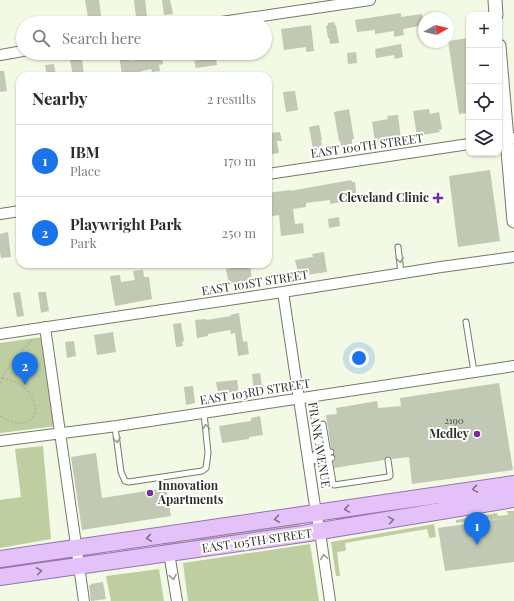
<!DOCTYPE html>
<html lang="en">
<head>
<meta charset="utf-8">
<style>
	body { margin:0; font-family:"Playfair Display",serif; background:#f7f7f7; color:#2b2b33 }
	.controls { position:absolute; right:12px; top:12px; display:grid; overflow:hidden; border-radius:8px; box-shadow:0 1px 3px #0004 }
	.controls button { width:36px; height:36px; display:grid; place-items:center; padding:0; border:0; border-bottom:1px solid #e1e1e2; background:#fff; color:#2b2b33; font:20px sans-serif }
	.compass { position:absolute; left:418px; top:12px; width:36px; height:36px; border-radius:50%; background:#fff; box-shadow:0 1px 3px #0004; rotate:82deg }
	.you { position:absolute; left:359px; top:358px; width:14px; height:14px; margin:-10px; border:3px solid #fff; border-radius:50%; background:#1a73e8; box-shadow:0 0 0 6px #1a73e833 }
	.badge { display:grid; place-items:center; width:26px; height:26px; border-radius:50%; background:#1a73e8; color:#fff; font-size:13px; font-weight:700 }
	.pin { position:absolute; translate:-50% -33px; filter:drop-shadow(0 1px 2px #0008) }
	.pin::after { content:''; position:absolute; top:21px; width:14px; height:12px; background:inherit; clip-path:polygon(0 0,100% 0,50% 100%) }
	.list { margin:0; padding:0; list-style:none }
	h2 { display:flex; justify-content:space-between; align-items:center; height:52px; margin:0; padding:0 16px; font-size:17px }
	h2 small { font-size:13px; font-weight:400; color:#7c7c81 }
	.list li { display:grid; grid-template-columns:26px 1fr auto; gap:12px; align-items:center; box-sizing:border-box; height:72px; padding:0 16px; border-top:1px solid #e1e1e2 }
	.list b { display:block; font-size:15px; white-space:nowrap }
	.list p { margin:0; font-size:13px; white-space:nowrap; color:#7c7c81 }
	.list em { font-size:13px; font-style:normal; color:#7c7c81 }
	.icon { flex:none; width:22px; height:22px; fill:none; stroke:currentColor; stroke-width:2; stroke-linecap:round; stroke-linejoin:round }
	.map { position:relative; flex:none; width:514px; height:601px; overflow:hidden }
	.search { position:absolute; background:#fff; box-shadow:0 1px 3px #0004; left:16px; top:16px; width:256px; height:44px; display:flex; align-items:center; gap:10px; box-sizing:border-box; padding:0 14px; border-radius:22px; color:#7c7c81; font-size:15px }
	.panel { position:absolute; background:#fff; box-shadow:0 1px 3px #0004; left:16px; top:72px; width:256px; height:196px; border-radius:12px }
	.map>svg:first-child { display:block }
</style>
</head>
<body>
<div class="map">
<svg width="514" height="601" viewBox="0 0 514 601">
	<rect width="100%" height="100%" fill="#f2f9e4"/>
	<path fill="#bfcea0" d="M43 337 56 426 0 433V343Z
		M43 446 51 539 0 548V500L21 497 15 449Z
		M507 511H514V517L490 520V518L456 523V520L497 513 498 516 508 515Z
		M299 521 300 528 149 548 168 543 195 540 213 533Z
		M434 524 436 537 430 538 429 537 427 529 345 543 346 549 345 551 337 552 340 576H336L331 542Z
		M310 544 319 601H188L183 563Z
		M159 569 164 601H111L106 576Z"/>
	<path fill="#c1c8b3" d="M85 0H99L102 23H89Z
		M134 0H145L147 16 136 17Z
		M162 0H170L173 14 164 15Z
		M401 13V17L422 14 424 25 403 29 404 35 394 37V31L375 34V30L357 32 355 20Z
		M334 22 335 26 336 25 339 43 330 44 329 38H328L326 26 328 25V23Z
		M311 25 314 51 306 52V47L284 50 281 29Z
		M469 38V113L459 114 448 41Z
		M401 44 403 57 395 59 394 55 376 58 375 49Z
		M356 52 357 63 348 64 347 53Z
		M124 53H129L130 61 144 58 143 53H153L154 55 161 54 163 64 159 65 160 71 152 72 151 69 135 73 136 76H128V75L122 76 119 54Z
		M206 53H215L217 65 196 68 194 61 206 59Z
		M82 58 84 76H73L70 60Z
		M54 64 56 76H47L45 65Z
		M0 71H4L7 91 0 92Z
		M295 91 298 110 286 112 283 92Z
		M349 109 354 139H352V144L341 146 340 141H339L334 112Z
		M429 109 430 114 439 112 442 129 439 130 440 132 417 136 413 111Z
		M398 115 401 139 375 142 372 122 388 119 387 116Z
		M319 125 322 140H321L322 148 313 149 309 127Z
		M280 132 282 141H277L279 153 268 155V133Z
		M490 170 500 241 458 247 449 176Z
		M351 180 352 182H355L357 201 347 203V201L330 204V200L306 203V207L293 209 295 224 303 223 304 233 281 236 279 215 268 217V193L290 190V191Z
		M339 217 340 226 329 228 328 219Z
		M8 232 11 257 1 258 0 252V234Z
		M324 252 327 272 299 276 295 260 313 257 312 254Z
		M242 264H250L252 282 242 284V283L229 285 226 269 231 268 230 266Z
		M143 270 144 277H149L152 299 115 306 110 276 120 275 121 282 135 280 133 271Z
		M20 292 24 316 17 317 13 293Z
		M38 292H46L49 311 41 313Z
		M239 313 243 342 247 341 249 354 238 356 235 333 231 334 230 330 208 334V336L197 338 195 320 206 319V320L231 316 230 315Z
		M181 323 184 341 182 342 183 346 176 347 173 324Z
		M113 332 116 352 97 355 94 335Z
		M74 341 76 356 67 358 65 342Z
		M260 373 263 393 256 394 255 391 254 392 252 374Z
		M237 380 239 394 219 398 216 382Z
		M499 383 513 470 412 484 409 457 392 459 391 457 388 456 385 457 384 460 334 468 333 462 336 460V458L334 455 335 452 334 450 331 448 326 415 337 414 336 408 377 401 378 408 401 406 400 398Z
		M193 386 195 403 186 405 184 387Z
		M260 416 263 435 249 437V439L222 443 219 426 251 421V418Z
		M96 453 102 498 166 488 171 516 82 530 71 457Z
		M514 517V562L445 571 438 528Z
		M103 582 106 599 91 601 89 585H91V584Z"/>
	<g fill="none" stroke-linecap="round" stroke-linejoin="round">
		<defs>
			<path id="service" d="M398 247 401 273
				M466 322 474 372
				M323 424 333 483 334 485 388 477 390 476V474L388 460
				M115 427 121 472 125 481 129 482 202 471 206 468 208 453 204 413
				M308 459H312L316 461 332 458
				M312 459 315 454 331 452"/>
			<path id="minor" d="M215 23 370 0
				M0 55 23 51
				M499 140 514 138
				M268 174 469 144
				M0 214 20 211
				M283 292 316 513 320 532 330 601
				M45 327 84 601
				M0 334 283 292 441 267 514 257
				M0 441 117 426 514 366
				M169 553 177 601"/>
			<path id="tertiary" d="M495 0 496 15
				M499 46 514 221"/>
			<path id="primary" d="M0 559 48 552 514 484
				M0 577 302 534 435 512 514 499"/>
		</defs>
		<use href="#service" stroke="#747a67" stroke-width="7"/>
		<use href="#minor" stroke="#747a67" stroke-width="12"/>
		<use href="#tertiary" stroke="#747a67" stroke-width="15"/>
		<use href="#primary" stroke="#9873ac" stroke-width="18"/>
		<path stroke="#abb0a0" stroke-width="1.5" stroke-dasharray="2 2" stroke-linecap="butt" d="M0 383C7 365 22 352 34 338
			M0 416C43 443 50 388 2 378"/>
		<use href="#service" stroke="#fff" stroke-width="5"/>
		<use href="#minor" stroke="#fff" stroke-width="10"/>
		<use href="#tertiary" stroke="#fff" stroke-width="13"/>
		<use href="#primary" stroke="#e4c1f8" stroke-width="16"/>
	</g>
	<defs><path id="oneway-chevron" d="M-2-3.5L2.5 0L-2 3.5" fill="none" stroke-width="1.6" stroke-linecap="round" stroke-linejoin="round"/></defs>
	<g stroke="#969793">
		<use href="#oneway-chevron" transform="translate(400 260) rotate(83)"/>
		<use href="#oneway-chevron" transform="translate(206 427) rotate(-95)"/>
		<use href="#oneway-chevron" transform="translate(117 440) rotate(82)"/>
		<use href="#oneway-chevron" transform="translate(324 557) rotate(-98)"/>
		<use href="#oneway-chevron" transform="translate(173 577) rotate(81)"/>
	</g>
	<g stroke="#7f7185">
		<use href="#oneway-chevron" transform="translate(475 489) rotate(171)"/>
		<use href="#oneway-chevron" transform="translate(347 509) rotate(171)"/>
		<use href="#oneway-chevron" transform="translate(277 519) rotate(172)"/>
		<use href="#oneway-chevron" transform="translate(391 520) rotate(-9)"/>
		<use href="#oneway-chevron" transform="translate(149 538) rotate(172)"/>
		<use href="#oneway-chevron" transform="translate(39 571) rotate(-9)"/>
	</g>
	<g fill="#792c9d" stroke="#fff" stroke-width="1.5">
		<path d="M436 192h4v4h4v4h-4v4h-4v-4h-4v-4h4z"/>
		<circle cx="477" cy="434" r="4"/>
		<circle cx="150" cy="493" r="4"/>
	</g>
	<g text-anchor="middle" stroke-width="4" stroke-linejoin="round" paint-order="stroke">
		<g font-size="10" fill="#52554a">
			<text x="454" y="424">2190</text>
		</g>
		<g font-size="12" fill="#2d2f27" stroke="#fff">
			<text transform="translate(367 146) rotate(-8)" y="4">EAST 100TH STREET</text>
			<text transform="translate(255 283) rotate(-9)" y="4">EAST 101ST STREET</text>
			<text transform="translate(255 392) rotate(-9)" y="4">EAST 103RD STREET</text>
			<text transform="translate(319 445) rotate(81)" y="4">FRANK AVENUE</text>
			<text transform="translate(257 541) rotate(-8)" y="4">EAST 105TH STREET</text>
		</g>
		<g font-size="12" font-weight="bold" fill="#2d2f27" stroke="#fff" text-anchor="end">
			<text x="429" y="202">Cleveland Clinic</text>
			<text x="469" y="438">Medley</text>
			<text x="158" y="490" text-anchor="start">Innovation<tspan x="158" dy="14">Apartments</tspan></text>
		</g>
	</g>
</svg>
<div class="controls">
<button>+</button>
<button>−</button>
<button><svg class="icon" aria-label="locate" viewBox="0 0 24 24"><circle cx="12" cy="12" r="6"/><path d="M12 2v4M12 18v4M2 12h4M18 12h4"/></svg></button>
<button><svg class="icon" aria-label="layers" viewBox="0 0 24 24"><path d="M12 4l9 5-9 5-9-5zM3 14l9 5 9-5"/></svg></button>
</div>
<svg class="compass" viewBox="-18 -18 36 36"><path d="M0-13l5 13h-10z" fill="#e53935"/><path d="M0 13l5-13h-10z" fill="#7c7c81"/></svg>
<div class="you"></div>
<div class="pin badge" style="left:477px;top:545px">1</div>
<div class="pin badge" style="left:25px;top:385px">2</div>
<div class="search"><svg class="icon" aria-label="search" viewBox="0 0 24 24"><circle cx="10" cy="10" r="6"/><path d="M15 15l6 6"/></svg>Search here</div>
<section class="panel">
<h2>Nearby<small>2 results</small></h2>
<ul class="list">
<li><span class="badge">1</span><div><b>IBM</b><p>Place</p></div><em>170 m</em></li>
<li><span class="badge">2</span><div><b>Playwright Park</b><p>Park</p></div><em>250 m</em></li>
</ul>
</section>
</div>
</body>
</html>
